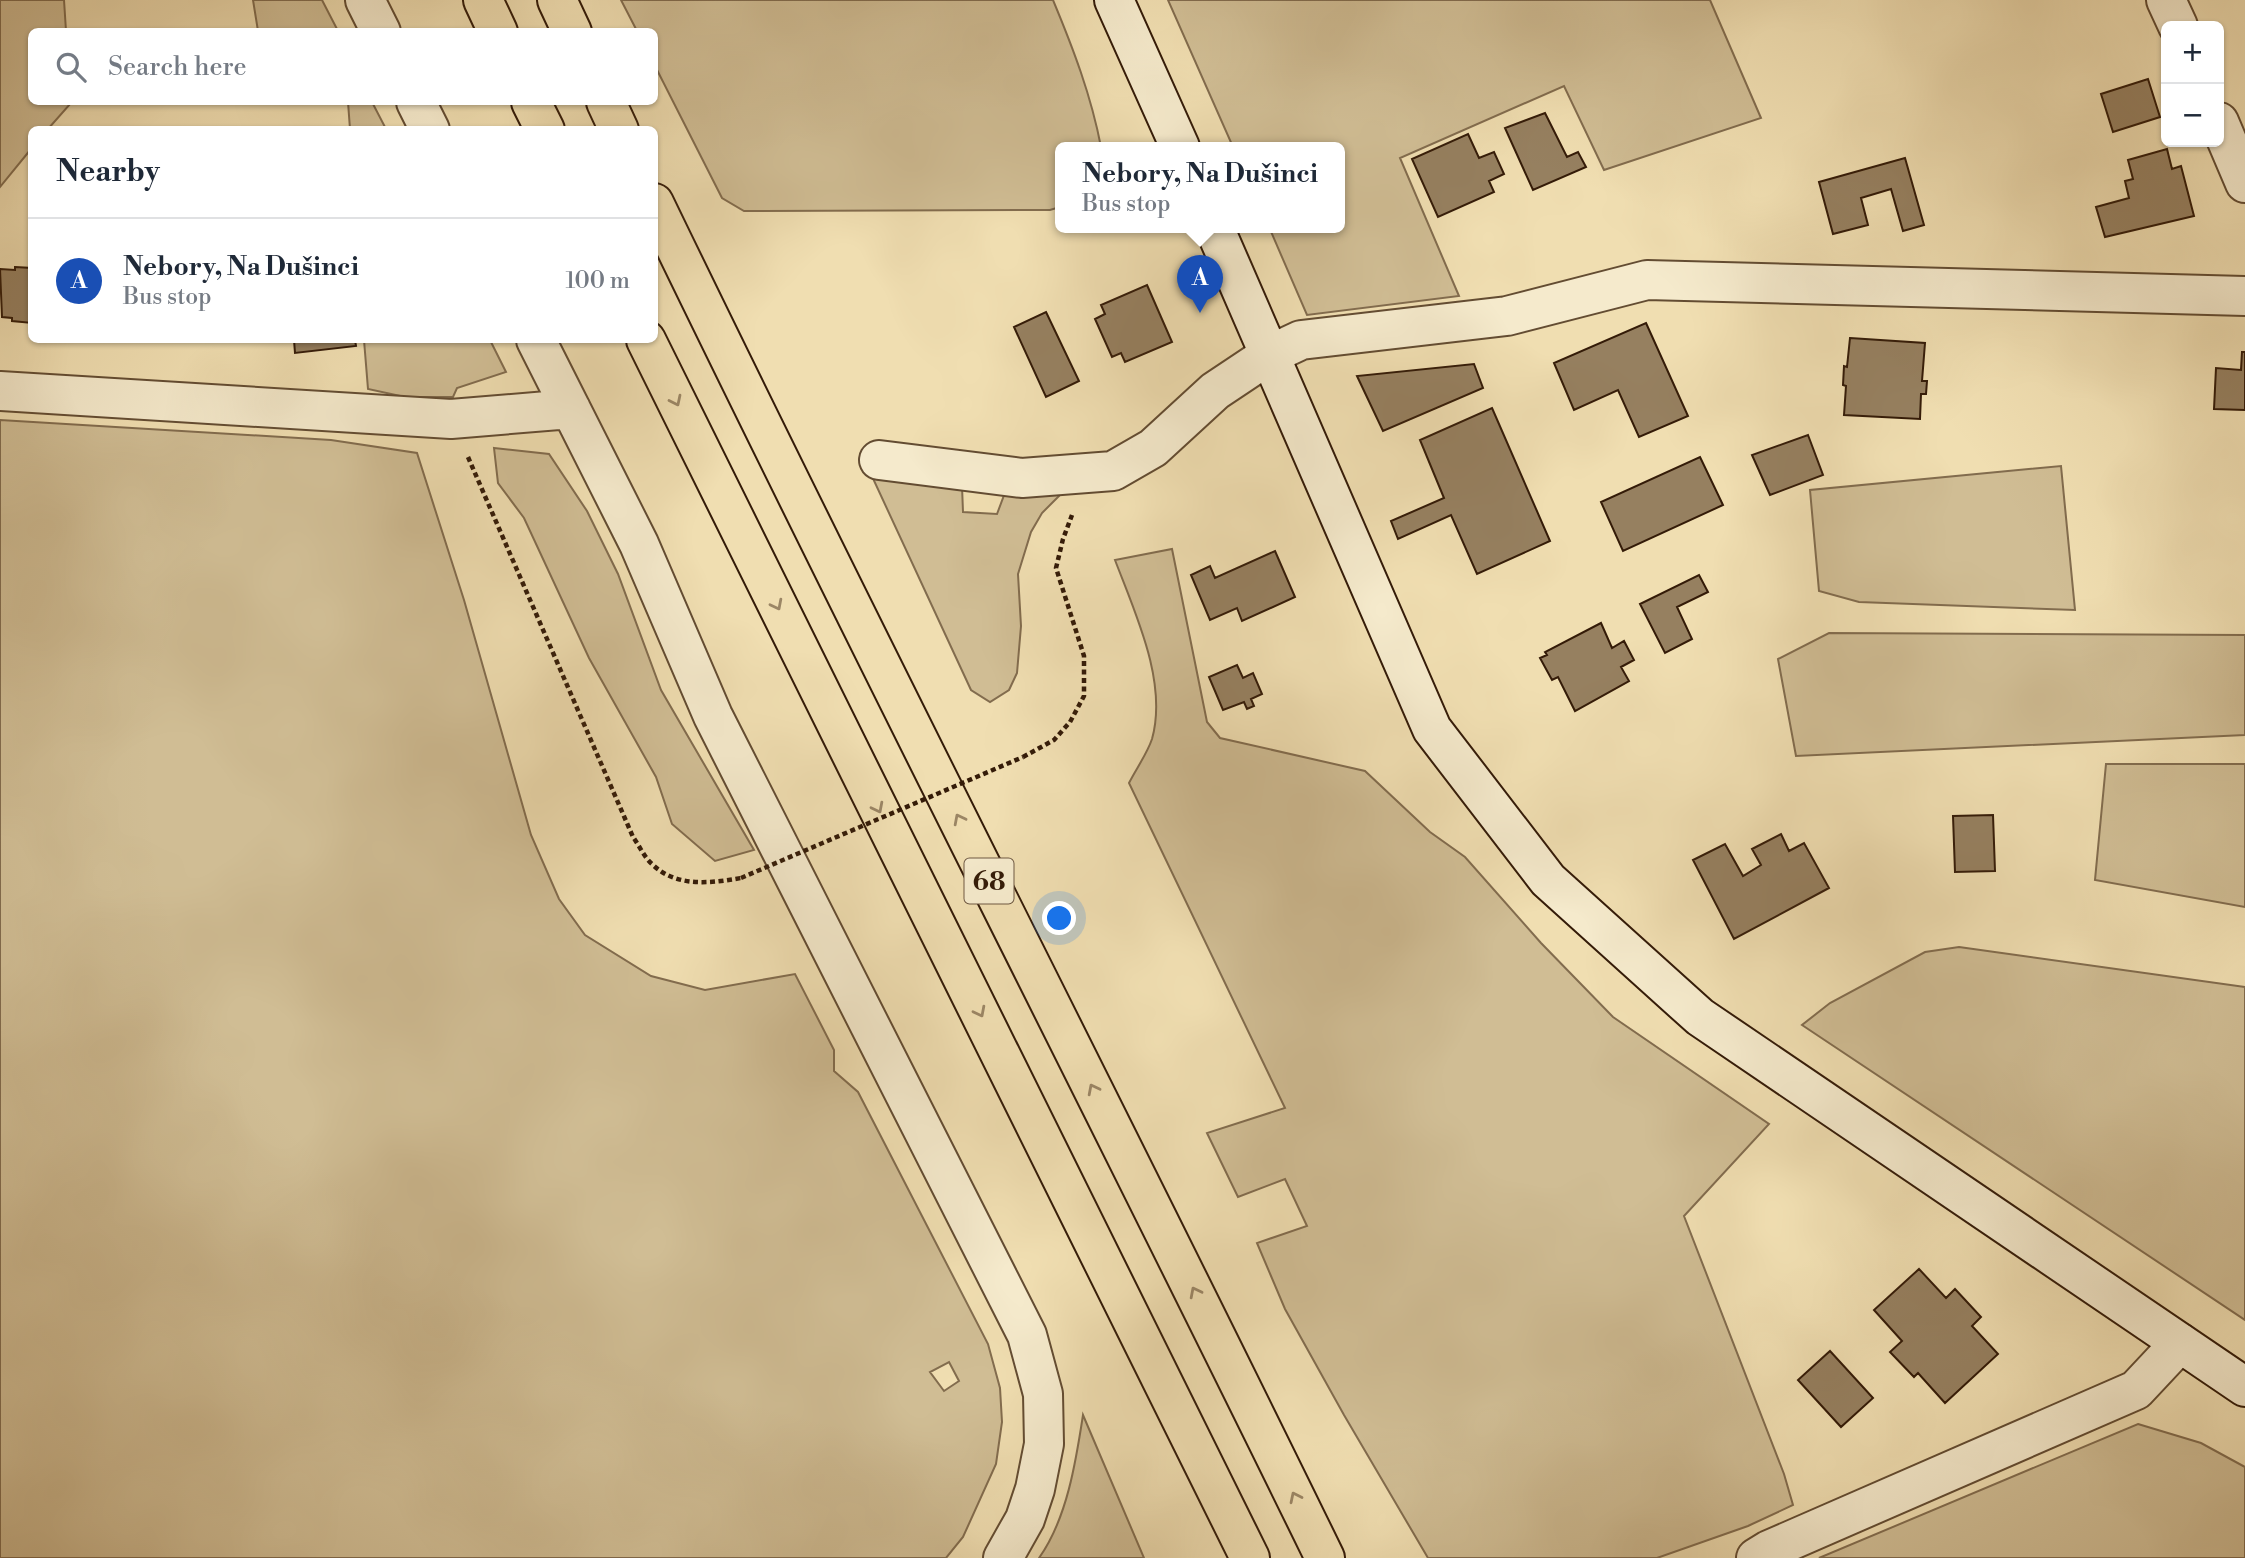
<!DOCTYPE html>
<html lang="en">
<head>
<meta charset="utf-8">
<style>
	body { margin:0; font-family:"Libre Bodoni",serif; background:#f2f2f3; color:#1f2937 }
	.controls { position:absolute; right:21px; top:21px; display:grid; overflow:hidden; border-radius:10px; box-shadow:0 2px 5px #0004 }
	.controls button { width:63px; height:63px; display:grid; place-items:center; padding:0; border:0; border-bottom:2px solid #e0e1e3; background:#fff; color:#1f2937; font:35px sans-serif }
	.you { position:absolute; left:1060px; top:919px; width:24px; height:24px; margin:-18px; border:5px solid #fff; border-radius:50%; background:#1a73e8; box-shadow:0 0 0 10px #1a73e833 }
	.badge { display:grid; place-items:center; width:46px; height:46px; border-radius:50%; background:#8f2418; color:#fff; font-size:23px; font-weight:700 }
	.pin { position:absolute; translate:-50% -58px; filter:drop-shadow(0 2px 4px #0008) }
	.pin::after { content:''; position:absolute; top:37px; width:24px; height:21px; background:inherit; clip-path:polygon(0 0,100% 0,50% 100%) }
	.popup { position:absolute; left:1055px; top:142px; width:290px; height:91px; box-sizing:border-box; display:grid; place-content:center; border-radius:10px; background:#fff; filter:drop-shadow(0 2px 5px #0005); font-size:23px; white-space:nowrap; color:#747a83 }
	.popup b { font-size:26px; color:#1f2937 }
	.popup::after { content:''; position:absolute; left:50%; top:100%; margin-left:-14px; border:14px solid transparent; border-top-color:#fff }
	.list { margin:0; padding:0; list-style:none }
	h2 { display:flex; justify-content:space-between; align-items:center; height:91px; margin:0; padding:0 28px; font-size:30px }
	h2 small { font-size:23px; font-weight:400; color:#747a83 }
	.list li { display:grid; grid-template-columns:46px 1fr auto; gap:21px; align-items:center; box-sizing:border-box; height:126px; padding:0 28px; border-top:2px solid #e0e1e3 }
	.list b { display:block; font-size:26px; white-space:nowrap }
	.list p { margin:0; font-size:23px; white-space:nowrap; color:#747a83 }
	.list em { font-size:23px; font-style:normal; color:#747a83 }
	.icon { flex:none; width:38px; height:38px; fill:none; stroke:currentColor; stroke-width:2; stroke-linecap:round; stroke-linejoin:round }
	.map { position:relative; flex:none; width:2245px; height:1558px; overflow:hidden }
	.search { position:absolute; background:#fff; box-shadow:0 2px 5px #0004; left:28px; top:28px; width:630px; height:77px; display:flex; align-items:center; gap:18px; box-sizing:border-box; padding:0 24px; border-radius:10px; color:#747a83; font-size:26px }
	.panel { position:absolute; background:#fff; box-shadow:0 2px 5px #0004; left:28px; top:126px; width:630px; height:217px; border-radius:10px }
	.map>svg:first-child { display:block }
</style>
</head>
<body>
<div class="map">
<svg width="2245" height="1558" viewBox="0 0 2245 1558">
	<rect width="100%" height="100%" fill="#f0deb1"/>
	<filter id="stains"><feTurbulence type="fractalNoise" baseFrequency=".00286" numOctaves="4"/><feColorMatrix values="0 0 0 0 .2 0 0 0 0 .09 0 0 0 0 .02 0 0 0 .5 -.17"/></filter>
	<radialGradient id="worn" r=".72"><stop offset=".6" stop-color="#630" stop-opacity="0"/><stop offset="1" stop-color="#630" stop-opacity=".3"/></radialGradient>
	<path fill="#d0bd94" stroke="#826c4e" stroke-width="2" fill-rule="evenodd" d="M0 0H64L66 31 32 32V102L71 103 48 129 32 130 31 149 0 187Z
		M253 0H322L338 31H258Z
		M621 0H1053C1073 48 1091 95 1101 147H1060V207L1050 210 744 211 722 198 655 66 654 32 637 31Z
		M1168 0H1710L1761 118 1604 170 1564 86 1400 158 1459 296 1307 315 1269 227H1340V147H1233Z
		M348 102H372L386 129H350Z
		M364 340H490L506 372 457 388 453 397H405L368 389Z
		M0 420 331 440 417 453 464 600 531 835 559 899 585 935 651 976 705 990 795 974 834 1050V1071L858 1092 988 1344 1000 1388 1002 1422 996 1464 963 1537 946 1558H0ZM949 1362 959 1381 944 1391 930 1372Z
		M494 448 549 454 587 511 618 574 661 690 754 850 715 861 672 824 656 777 589 658 524 518 498 483Z
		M2061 466 2075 610 1859 602 1819 591 1810 490Z
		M870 472 962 486 963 512 997 514 1006 490H1065L1042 513 1031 532 1018 574 1021 626 1017 673 1009 690 990 702 971 690Z
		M1172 549 1207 722 1220 738 1365 771 1430 832 1465 857 1541 943 1613 1017 1769 1124 1684 1216 1784 1474 1793 1505 1748 1526 1657 1558H1428L1344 1415 1285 1309 1257 1243 1307 1226 1285 1179 1238 1197 1207 1133 1285 1108 1129 783C1136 769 1147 754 1152 739 1168 682 1135 613 1115 560Z
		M1829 633 2245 635V735L1796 756 1778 659Z
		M2106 764H2245V907L2095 880Z
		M1959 947 2245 987V1320L1802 1025 1830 1003 1925 952Z
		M1083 1415 1144 1558H1039C1067 1519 1076 1461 1083 1415Z
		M2138 1424 2201 1443 2245 1467V1558H1819Z"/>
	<path fill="#968060" stroke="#341b08" stroke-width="2" d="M2148 79 2160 117 2113 132 2101 94Z
		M1545 113 1567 157 1578 152 1586 167 1533 190 1505 128Z
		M1468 134 1479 158 1494 152 1504 174 1489 181 1494 192 1438 217 1412 159Z
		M2167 149 2172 169 2181 166 2194 216 2105 237 2096 207 2129 198 2125 181 2133 179 2128 160Z
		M1905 158 1924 225 1903 231 1891 189 1861 198 1868 225 1833 234 1819 182Z
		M15 267 32 268V323L12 321V318L2 317 0 269 15 270Z
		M1147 285 1172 342 1125 362 1121 353 1112 357 1095 319 1105 314 1101 305Z
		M1046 312 1079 381 1046 397 1014 327Z
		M1646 323 1688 416 1639 437 1618 390 1574 410 1554 363Z
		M1850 338 1925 343 1922 381H1927L1926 394H1921L1920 419 1844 415 1846 386 1843 385 1844 366 1847 367Z
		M294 340H355L356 346 295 353Z
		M2242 352H2245V410L2214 409 2216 368 2241 370Z
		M1474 364 1483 388 1383 431 1357 376Z
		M1492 408 1550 541 1477 574 1451 515 1398 539 1391 521 1444 498 1420 440Z
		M1808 435 1823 475 1770 495 1752 455Z
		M1700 457 1723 505 1623 551 1601 502Z
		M1275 551 1295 597 1242 621 1237 608 1210 620 1191 575 1210 566 1215 578Z
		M1699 575 1708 592 1677 607 1692 639 1665 653 1640 604Z
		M1601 623 1612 648 1624 641 1634 660 1621 667 1629 681 1575 711 1558 677 1552 680 1540 658 1547 655 1545 652Z
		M1237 665 1243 678 1253 673 1262 694 1251 699 1254 706 1247 709 1244 702 1223 710 1209 677Z
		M1993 815 1995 871 1955 872 1953 816Z
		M1781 834 1789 851 1804 843 1829 888 1734 939 1693 860 1725 844 1743 876 1761 865 1752 849Z
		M1919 1269 1946 1298 1955 1289 1981 1317 1972 1326 1998 1354 1945 1403 1918 1373 1914 1377 1890 1352 1902 1341 1874 1310Z
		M1830 1351 1873 1398 1841 1427 1798 1380Z"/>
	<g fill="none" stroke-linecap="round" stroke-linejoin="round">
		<defs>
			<path id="minor" d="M365 0 381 32
				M2166 0 2178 26
				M416 102 430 130
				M2219 122 2245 183
				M536 340 639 544 713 716 1027 1335 1043 1394 1044 1444 1035 1489 1025 1519 1003 1558
				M0 391 451 419 571 409
				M879 460 1022 478 1113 471 1153 448 1215 391 1269 355 1301 340 1507 316 1647 280 2245 296
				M1756 1558 1769 1550 2136 1390 2180 1343"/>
			<path id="secondary" d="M1114 0 1180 147
				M1214 227 1432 729 1548 880 1700 1017 2245 1387"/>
			<path id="trunk" d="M483 0 498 32
				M557 0 572 32
				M531 102 545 130
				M606 102 619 130
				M654 203C873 657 1104 1105 1325 1558
				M646 340 1250 1558"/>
		</defs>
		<use href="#minor" stroke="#634c32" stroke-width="42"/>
		<use href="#secondary" stroke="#341b08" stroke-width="42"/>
		<use href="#trunk" stroke="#341b08" stroke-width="42"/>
		<path stroke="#341b08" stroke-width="4.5" stroke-dasharray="5 3.5" stroke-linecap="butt" d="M468 457 633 837C639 845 644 857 652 864 676 888 711 883 741 878
			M1023 757 1054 740 1070 722 1084 696V656L1056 568 1063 539 1072 515"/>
		<use href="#minor" stroke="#f5eacc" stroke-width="38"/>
		<use href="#secondary" stroke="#f5eacc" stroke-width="38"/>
		<use href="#trunk" stroke="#f0deb1" stroke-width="38"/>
		<path stroke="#341b08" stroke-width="4.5" stroke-dasharray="5 3.5" stroke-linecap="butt" d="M741 878 1023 757"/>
	</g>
	<defs><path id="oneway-chevron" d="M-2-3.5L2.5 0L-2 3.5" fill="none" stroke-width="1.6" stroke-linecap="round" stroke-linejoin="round" transform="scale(1.75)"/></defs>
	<g stroke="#9b8665">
		<use href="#oneway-chevron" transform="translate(676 401) rotate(64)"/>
		<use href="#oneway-chevron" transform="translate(777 605) rotate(63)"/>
		<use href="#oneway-chevron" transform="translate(878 808) rotate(63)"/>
		<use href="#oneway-chevron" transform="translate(959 819) rotate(-117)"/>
		<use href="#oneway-chevron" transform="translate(980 1012) rotate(63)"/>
		<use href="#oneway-chevron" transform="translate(1093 1089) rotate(-117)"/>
		<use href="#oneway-chevron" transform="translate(1195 1292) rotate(-117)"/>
		<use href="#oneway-chevron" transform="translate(1295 1497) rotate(-116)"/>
	</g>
	<g text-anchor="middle" stroke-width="7" stroke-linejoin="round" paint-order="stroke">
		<rect fill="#f5eacc" stroke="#6e5943" stroke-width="2" x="964.5" y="858.5" width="49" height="45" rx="5"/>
		<g font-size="26" font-weight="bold" fill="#341b08">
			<text x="989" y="890">68</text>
		</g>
	</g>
	<rect width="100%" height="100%" filter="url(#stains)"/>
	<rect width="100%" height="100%" fill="url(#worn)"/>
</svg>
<div class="controls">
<button>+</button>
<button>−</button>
</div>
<div class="you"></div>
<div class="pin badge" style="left:1200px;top:313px;background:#1a4fb4">A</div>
<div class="popup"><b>Nebory, Na Dušinci</b>Bus stop</div>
<div class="search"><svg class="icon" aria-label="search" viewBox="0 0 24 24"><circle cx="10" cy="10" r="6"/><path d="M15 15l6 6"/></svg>Search here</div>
<section class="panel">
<h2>Nearby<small></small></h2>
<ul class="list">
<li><span class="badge" style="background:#1a4fb4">A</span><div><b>Nebory, Na Dušinci</b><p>Bus stop</p></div><em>100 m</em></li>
</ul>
</section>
</div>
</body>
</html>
